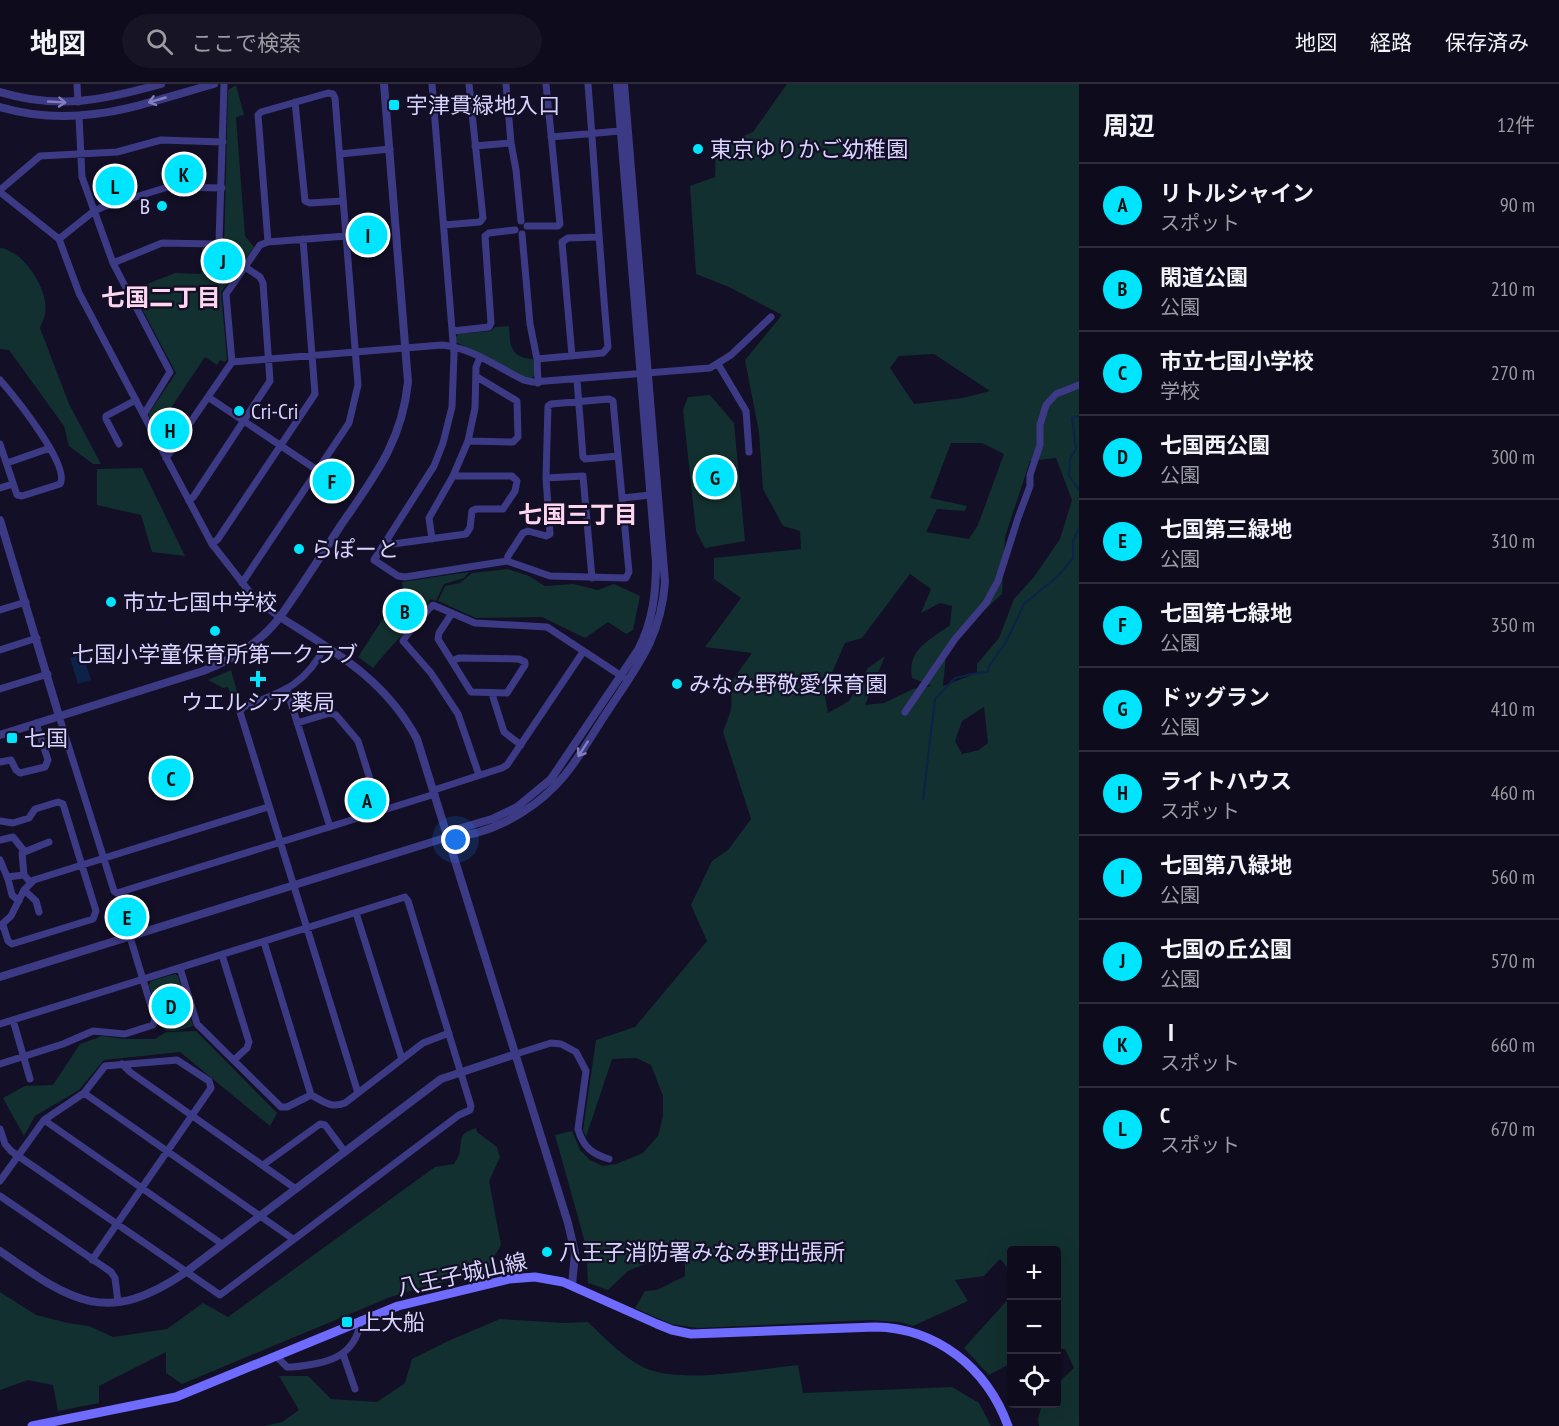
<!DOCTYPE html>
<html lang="ja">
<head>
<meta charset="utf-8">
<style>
	body { margin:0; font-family:"PT Sans Narrow","Noto Sans JP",sans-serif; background:#171425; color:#f1f3f6 }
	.controls { position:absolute; right:18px; bottom:18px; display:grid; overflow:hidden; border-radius:6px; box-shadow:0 6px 24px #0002 }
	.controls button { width:54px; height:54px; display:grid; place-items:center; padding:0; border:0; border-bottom:2px solid #2e2b3b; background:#0e0b1c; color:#f1f3f6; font:30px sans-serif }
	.you { position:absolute; left:456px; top:756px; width:21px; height:21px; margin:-15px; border:4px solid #fff; border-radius:50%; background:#1a73e8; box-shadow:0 0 0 9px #1a73e833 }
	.badge { display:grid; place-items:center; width:39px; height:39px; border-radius:50%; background:#00e5ff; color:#111; font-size:20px; font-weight:700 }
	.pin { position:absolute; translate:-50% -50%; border:3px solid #fff; box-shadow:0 2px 6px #0006 }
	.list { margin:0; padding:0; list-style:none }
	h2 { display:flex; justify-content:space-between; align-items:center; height:78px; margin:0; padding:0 24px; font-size:26px }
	h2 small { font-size:20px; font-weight:400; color:#9b9ba3 }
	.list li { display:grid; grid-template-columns:39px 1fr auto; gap:18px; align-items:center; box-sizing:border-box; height:84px; padding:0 24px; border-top:2px solid #2e2b3b }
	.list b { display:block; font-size:22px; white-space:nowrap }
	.list p { margin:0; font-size:20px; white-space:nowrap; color:#9b9ba3 }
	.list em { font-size:20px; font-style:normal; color:#9b9ba3 }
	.icon { flex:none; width:33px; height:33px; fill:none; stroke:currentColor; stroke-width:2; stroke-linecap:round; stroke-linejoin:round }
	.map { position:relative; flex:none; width:1079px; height:1342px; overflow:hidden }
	header { display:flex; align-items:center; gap:36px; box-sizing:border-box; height:84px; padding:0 30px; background:#0e0b1c; border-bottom:2px solid #2e2b3b }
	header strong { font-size:28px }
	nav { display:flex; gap:33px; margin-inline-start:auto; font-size:21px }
	.search { width:420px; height:54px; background:#171425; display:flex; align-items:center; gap:15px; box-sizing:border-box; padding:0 21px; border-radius:33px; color:#9b9ba3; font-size:22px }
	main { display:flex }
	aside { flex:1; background:#0e0b1c }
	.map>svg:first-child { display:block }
</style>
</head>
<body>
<header>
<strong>地図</strong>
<div class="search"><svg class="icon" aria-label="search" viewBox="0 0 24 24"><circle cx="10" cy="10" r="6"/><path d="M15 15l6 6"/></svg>ここで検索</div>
<nav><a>地図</a><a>経路</a><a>保存済み</a></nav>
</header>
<main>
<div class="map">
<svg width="1079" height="1342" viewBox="0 0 1079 1342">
	<rect width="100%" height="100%" fill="#130f26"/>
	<path fill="#12302f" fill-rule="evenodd" d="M787 0H1079V1342H1039L1038 1335 1042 1320H1056L1057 1300 1074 1284 1065 1265H1057L1056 1166H1011V1188L1000 1175 984 1192 955 1196 968 1217 913 1242 899 1238 870 1236 698 1244 671 1240 635 1224 645 1207 657 1206 685 1192V1182L676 1154 657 1175 628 1187 608 1206 588 1199 586 1162 555 1051 572 1047 580 1066 590 1076 603 1082 616 1080 643 1069 658 1052 663 1032V1012L651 981 636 974 612 975 586 1053 583 1046 596 956 635 943 707 857 691 821 712 777 728 766 751 735 723 648 731 626 732 597 752 569 705 563 741 514 714 495V474L801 465 800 447 783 442 763 405 759 348 745 276 782 231 729 203 696 190 690 102 715 93 716 64 753 48ZM934 270 990 307 963 314 914 320 890 284 899 272ZM951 359H982L1004 370 978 441 969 455 926 448 937 425 965 427 967 422 930 414ZM1056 374 1072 416 1060 455 1034 493 1014 515 999 554 977 580V589L943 602 947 561 1002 510 1005 453 1030 377ZM910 490 931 505 921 529 940 519 952 522 950 541C929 557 907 565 912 594L932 602 913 605 884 619 865 621 885 572 868 584 849 617 828 629 824 607 845 559 862 554ZM984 623 988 659 979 666 962 670 955 657 962 637Z
		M236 1 244 31 236 33 245 152 254 163 221 208 227 275 225 278 220 276 217 281 205 273 156 346 149 333V329L176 289 132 206 175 189 201 190 202 164H224L228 6Z
		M0 164C24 166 50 208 45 230 44 235 41 240 40 244L69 320 101 380H93L69 362 64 342 9 266 0 265Z
		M509 242C510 261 510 274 533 275L535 291 531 295 514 289 456 258V253L458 250 491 247 495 243Z
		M710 311 734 339 745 457 705 464 696 447 683 326 688 313Z
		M142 384 185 472 152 468 141 431 97 421V385Z
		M322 384 353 406 344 418 329 409 333 402 317 392Z
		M508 485 529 492 545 502 573 500 598 506 614 500 640 512 633 546 626 550 608 538 585 554 542 533 476 534 438 517 445 502 460 499 472 489Z
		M469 488 464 494 444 500 436 517 431 515C414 540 392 560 373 584L358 573 403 504 402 498Z
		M231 586 240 618 233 620 228 603 223 604 208 596Z
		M175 890 178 892 193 942 177 947H166L161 942 149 901 151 897Z
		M196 947 277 1029 270 1042 180 968 104 976 79 1006 35 1032 24 1052 3 1014 25 1002 53 1001 80 960 102 952 125 955H155L166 948Z
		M476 1044 477 1048 497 1063 500 1073 489 1097 501 1161 490 1180 489 1188 422 1203 388 1214 182 1300 166 1289V1268L99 1302V1319L58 1327 53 1301 28 1296 0 1306V1208L36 1231 68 1239 89 1242 113 1253 167 1245 203 1219 228 1233 435 1083 454 1080C456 1076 460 1071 460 1066 462 1051 460 1050 476 1044Z
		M1011 1212V1279L989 1291 964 1264Z
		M500 1235 563 1239 588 1238C606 1255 626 1277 650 1286 690 1299 756 1285 798 1281L803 1309 952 1303 979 1319 991 1342H264L282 1338 299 1326 279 1292H308L331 1315 377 1318 405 1299 412 1275 448 1257Z"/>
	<path fill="#0c2248" d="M83 570 91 596 78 600 70 574Z"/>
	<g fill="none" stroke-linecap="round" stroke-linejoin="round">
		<path stroke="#0c2248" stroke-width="2" d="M1079 332 1072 334 1076 365 1070 375 1069 392 1079 406
			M923 715 935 615 955 594 977 589 988 588 989 582 1006 558 1024 520 1058 492 1073 474V457L1079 444"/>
		<path stroke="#3d3a85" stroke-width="7" d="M77 0 78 18
			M432 0 454 270 452 323 443 359 434 382 374 476 398 492 405 493 507 477 550 492 626 494 629 488 613 317 609 315 551 320 548 322 546 394 550 450 546 452 528 447 523 449 508 472 507 477
			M506 0 511 59 516 86 521 137
			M295 18 305 117 310 119 343 117
			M79 33 82 93 113 179 170 288 144 330
			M551 53 620 47
			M475 62 511 59
			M340 70 390 65
			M0 106 40 72 117 68 161 56 223 58
			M0 108 59 155 79 209 212 460 252 511 261 520 280 533
			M444 141 480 138 483 134 469 0
			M527 142H558L560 140 546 0
			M522 150 530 240 537 275 538 299
			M59 155 94 127 103 123 168 103 222 104
			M113 179 162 159 215 160 219 158 224 0
			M453 247 489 243 491 239 485 152 489 149 515 146
			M572 272 562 158 568 154 599 153
			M537 275 603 269 608 263C600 176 595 88 588 0
			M232 278 442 261C472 264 497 283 524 296L533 298 710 284 731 271 771 233
			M718 280 746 327 749 368
			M0 296C14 312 71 382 60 400L22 412 17 411 0 360
			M577 296 583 373 585 375 618 372
			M208 313 317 386
			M468 357 513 358 518 353 517 317 477 293
			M119 360 106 335V332L136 316
			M166 374 232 278 226 210 260 161 268 158 346 152
			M7 379 50 364
			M546 394 583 392 592 494
			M0 404 13 400
			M623 414 650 411
			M189 417 194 412 270 297 263 199 260 193 245 183
			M432 455 429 434 453 392 468 357 475 324 476 283 480 273
			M386 458 393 460 466 450 470 444 472 427 476 425H503L515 407 517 397 512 392H453
			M212 460 218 455 315 310 303 155
			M242 499 349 339 358 301 335 14 333 10 328 9 261 28 258 31 268 158
			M0 526 26 518
			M452 529 439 549 438 555 471 608 507 609 525 581V578L519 575 459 574 452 577
			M325 562C305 602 282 608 243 623L240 628 358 1009
			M0 566 37 554
			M0 605 48 590
			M287 606 330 743
			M492 610 504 648 521 661
			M905 628 955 555 986 519 998 497 1018 434 1030 402V391L1040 361V341L1046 321 1056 310 1079 301
			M59 632 114 807 117 809 435 710
			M297 639 330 629 336 631 358 657 380 727
			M0 678 11 676 16 686 20 689 45 683 48 676 36 639
			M479 691 458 630 431 589 403 557C404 554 428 525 433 521L475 539 547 543 623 593
			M434 706 502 684 507 681 583 568
			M0 737 13 739 29 734 35 725 58 718 63 720 96 827 93 835 12 860 8 857 3 841
			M0 756 13 753 25 768
			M0 776 8 795 12 811 19 817
			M24 791 22 769 49 758
			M7 793 24 791 31 799
			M24 806 36 817 39 828
			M356 829 402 975
			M0 842 11 832 24 806 34 796 268 723
			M264 858 311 1011
			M222 871 249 958 247 964 234 976
			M180 884 197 940 281 1023H287L311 1011C323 1017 331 1025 345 1019L423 959 449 949
			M13 936 30 995
			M0 940 405 813 408 817 471 1022 470 1026 459 1031 220 1211 11 1067 5 1060 0 1045
			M516 970 551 959 561 960 576 968 586 987 578 1045C583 1063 592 1070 609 1075
			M0 980 63 960 93 947 125 950 153 941 155 935 130 853
			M122 980 130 988 296 1105
			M84 1009 293 1155
			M44 1036 222 1160
			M263 1081 320 1040 325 1041 345 1068
			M0 1097 44 1036 84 1009 105 982 177 976 209 997 211 1004 92 1176
			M0 1112 111 1188 115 1194 118 1218
			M343 1270 355 1305
			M276 1272 287 1283H293C326 1279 355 1275 361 1236"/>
		<path stroke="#3d3a85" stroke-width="8" d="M0 8C59 26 104 16 161 0
			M0 23C78 46 139 21 214 0
			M0 436 59 632
			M280 533C335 568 385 595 417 655L568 1139 575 1169 572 1201
			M0 651 203 587C234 575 260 559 280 533 301 503 321 472 341 441 374 393 402 358 408 298L384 0
			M448 753 458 745 492 735 517 723 551 695 638 566C653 537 656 509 656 478L617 0
			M0 893 448 753C488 752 529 729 556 701 577 679 592 650 609 625 638 581 661 553 665 498L624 0
			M0 1167C71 1217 106 1243 186 1188L441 995 516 970"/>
		<path stroke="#6f6bff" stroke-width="9" d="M32 1342 176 1313 398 1222 509 1195 535 1193 563 1198 657 1240 672 1246 691 1250 875 1243C937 1244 987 1284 1008 1342"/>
	</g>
	<defs><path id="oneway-shaft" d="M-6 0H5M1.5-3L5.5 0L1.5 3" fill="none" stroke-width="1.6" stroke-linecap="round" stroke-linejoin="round" transform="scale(1.5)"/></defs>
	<g stroke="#837fbc">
		<use href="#oneway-shaft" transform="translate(157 16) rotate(164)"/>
		<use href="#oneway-shaft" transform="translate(57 18) rotate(3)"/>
		<use href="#oneway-shaft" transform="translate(583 665) rotate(123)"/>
	</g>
	<g fill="#00e5ff" stroke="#130f26" stroke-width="2">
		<rect x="388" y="15" width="12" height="12" rx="3"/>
		<circle cx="698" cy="65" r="6"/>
		<circle cx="162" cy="122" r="6"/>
		<circle cx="239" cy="327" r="6"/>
		<circle cx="299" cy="465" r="6"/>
		<circle cx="111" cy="518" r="6"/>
		<circle cx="215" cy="547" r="6"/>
		<path d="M255 586h6v6h6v6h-6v6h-6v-6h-6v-6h6z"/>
		<circle cx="677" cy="600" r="6"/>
		<rect x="6" y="648" width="12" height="12" rx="3"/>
		<circle cx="547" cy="1168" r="6"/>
		<rect x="341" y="1232" width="12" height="12" rx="3"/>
	</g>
	<g text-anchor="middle" stroke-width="4.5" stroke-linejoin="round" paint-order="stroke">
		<g font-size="22" fill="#d9d4ff" stroke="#130f26" text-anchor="start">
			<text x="406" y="29">宇津貫緑地入口</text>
			<text x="710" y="73">東京ゆりかご幼稚園</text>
			<text x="150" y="130" text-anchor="end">B</text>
			<text x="251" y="335">Cri-Cri</text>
			<text x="311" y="473">らぽーと</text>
			<text x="123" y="526">市立七国中学校</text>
			<text x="215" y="578" text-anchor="middle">七国小学童保育所第一クラブ</text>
			<text x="689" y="608">みなみ野敬愛保育園</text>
			<text x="258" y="626" text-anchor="middle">ウエルシア薬局</text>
			<text x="24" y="662">七国</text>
			<text x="559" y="1176">八王子消防署みなみ野出張所</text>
			<text x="359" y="1246">上大船</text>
		</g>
		<g font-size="22" fill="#d9d4ff" stroke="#130f26">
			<text transform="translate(462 1190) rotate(-12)" y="8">八王子城山線</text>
		</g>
		<g font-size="24" font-weight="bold" fill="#ffd6f0" stroke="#130f26">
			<text x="161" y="222">七国二丁目</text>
			<text x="578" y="439">七国三丁目</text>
		</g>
	</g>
</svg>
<div class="controls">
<button>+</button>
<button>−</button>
<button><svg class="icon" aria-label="locate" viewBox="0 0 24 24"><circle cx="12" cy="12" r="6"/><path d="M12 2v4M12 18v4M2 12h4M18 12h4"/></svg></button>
</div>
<div class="you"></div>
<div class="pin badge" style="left:367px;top:716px">A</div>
<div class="pin badge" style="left:405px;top:527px">B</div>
<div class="pin badge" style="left:171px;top:694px">C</div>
<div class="pin badge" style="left:171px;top:922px">D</div>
<div class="pin badge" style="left:127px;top:833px">E</div>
<div class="pin badge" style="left:332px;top:397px">F</div>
<div class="pin badge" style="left:715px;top:393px">G</div>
<div class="pin badge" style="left:170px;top:346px">H</div>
<div class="pin badge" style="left:368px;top:151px">I</div>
<div class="pin badge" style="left:223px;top:177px">J</div>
<div class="pin badge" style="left:184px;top:90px">K</div>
<div class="pin badge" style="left:115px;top:102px">L</div>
</div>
<aside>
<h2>周辺<small>12件</small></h2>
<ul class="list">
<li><span class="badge">A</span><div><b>リトルシャイン</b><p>スポット</p></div><em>90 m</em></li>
<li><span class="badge">B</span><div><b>閑道公園</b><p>公園</p></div><em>210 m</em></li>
<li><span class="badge">C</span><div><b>市立七国小学校</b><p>学校</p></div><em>270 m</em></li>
<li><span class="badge">D</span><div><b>七国西公園</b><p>公園</p></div><em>300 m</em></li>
<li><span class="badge">E</span><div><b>七国第三緑地</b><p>公園</p></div><em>310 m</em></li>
<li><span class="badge">F</span><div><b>七国第七緑地</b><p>公園</p></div><em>350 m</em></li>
<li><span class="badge">G</span><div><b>ドッグラン</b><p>公園</p></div><em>410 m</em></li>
<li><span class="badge">H</span><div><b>ライトハウス</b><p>スポット</p></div><em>460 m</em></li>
<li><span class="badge">I</span><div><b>七国第八緑地</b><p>公園</p></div><em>560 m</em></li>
<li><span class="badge">J</span><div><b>七国の丘公園</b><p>公園</p></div><em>570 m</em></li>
<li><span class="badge">K</span><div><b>Ⅰ</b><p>スポット</p></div><em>660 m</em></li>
<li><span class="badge">L</span><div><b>C</b><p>スポット</p></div><em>670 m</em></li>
</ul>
</aside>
</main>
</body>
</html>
